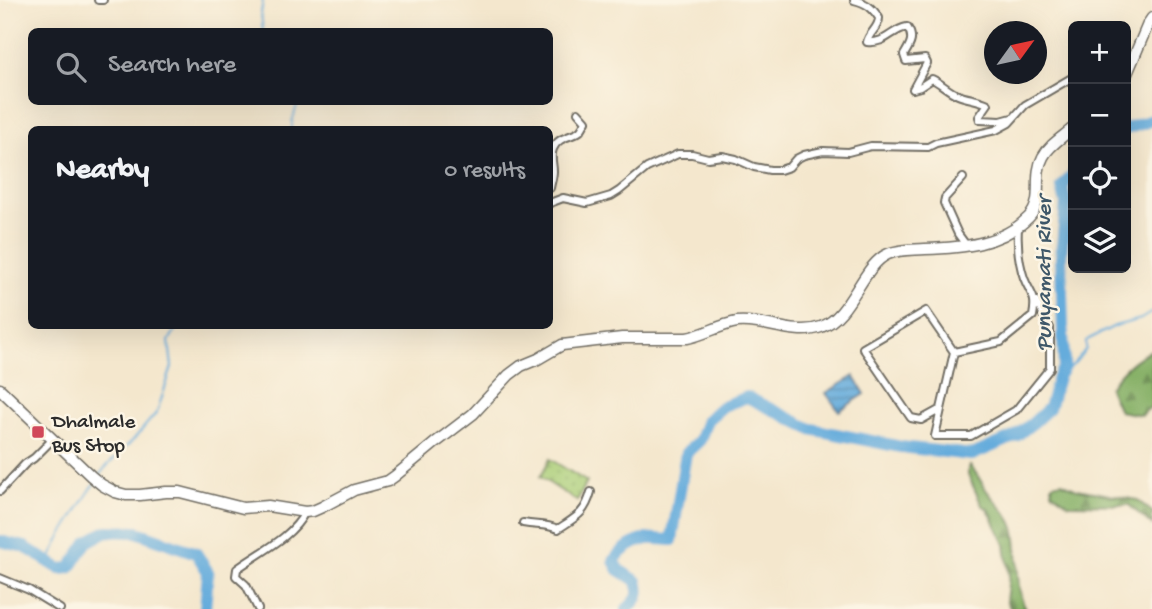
<!DOCTYPE html>
<html lang="en">
<head>
<meta charset="utf-8">
<style>
	body { margin:0; font-family:"Gochi Hand",sans-serif; background:#242831; color:#f1f3f6 }
	.controls { position:absolute; right:21px; top:21px; display:grid; overflow:hidden; border-radius:10px; box-shadow:0 7px 28px #0002 }
	.controls button { width:63px; height:63px; display:grid; place-items:center; padding:0; border:0; border-bottom:2px solid #363941; background:#171b24; color:#f1f3f6; font:35px sans-serif }
	.compass { position:absolute; left:984px; top:21px; width:63px; height:63px; border-radius:50%; background:#171b24; box-shadow:0 7px 28px #0002; rotate:57deg }
	.list { margin:0; padding:0; list-style:none }
	h2 { display:flex; justify-content:space-between; align-items:center; height:91px; margin:0; padding:0 28px; font-size:30px }
	h2 small { font-size:23px; font-weight:400; color:#9ea1a6 }
	.icon { flex:none; width:38px; height:38px; fill:none; stroke:currentColor; stroke-width:2; stroke-linecap:round; stroke-linejoin:round }
	.map { position:relative; flex:none; width:1152px; height:609px; overflow:hidden }
	.search { position:absolute; background:#171b24; box-shadow:0 7px 28px #0002; left:28px; top:28px; width:525px; height:77px; display:flex; align-items:center; gap:18px; box-sizing:border-box; padding:0 24px; border-radius:10px; color:#9ea1a6; font-size:26px }
	.panel { position:absolute; background:#171b24; box-shadow:0 7px 28px #0002; left:28px; top:126px; width:525px; height:203px; border-radius:10px }
	.map>svg:first-child { display:block }
</style>
</head>
<body>
<div class="map">
<svg width="1152" height="609" viewBox="0 0 1152 609">
	<defs>
		<pattern id="grass-dots" width="8" height="8" patternUnits="userSpaceOnUse" patternTransform="scale(1.75)"><rect width="8" height="8" fill="#aace78"/><path d="M2 2h.1M6 6h.1" fill="none" stroke="#92b168" stroke-width="1.8" stroke-linecap="round"/></pattern>
		<pattern id="forest-firs" width="22" height="20" patternUnits="userSpaceOnUse" patternTransform="scale(1.75)"><rect width="22" height="20" fill="#87b168"/><path d="M5 1l3.5 6h-7zM16 11l3.5 6h-7z" fill="#6f9056"/></pattern>
		<pattern id="water-rules" width="6" height="5" patternUnits="userSpaceOnUse" patternTransform="scale(1.75)"><rect width="6" height="5" fill="#65acdc"/><path d="M0 2.5h6" fill="none" stroke="#538cb3"/></pattern>
	</defs>
	<rect width="100%" height="100%" fill="#fcf5e5"/>
	<filter id="ink" filterUnits="userSpaceOnUse"><feTurbulence type="fractalNoise" baseFrequency=".0143" numOctaves="2"/><feDisplacementMap in="SourceGraphic" scale="14" xChannelSelector="R" yChannelSelector="G"/><feConvolveMatrix kernelMatrix="1 2 1 2 8 2 1 2 1" color-interpolation-filters="sRGB"/></filter>
	<filter id="wash" filterUnits="userSpaceOnUse"><feTurbulence type="fractalNoise" baseFrequency=".00686" numOctaves="4" result="noise"/><feDisplacementMap in="SourceGraphic" scale="28" xChannelSelector="R" yChannelSelector="G"/><feGaussianBlur stdDeviation="1.57" result="paint"/><feColorMatrix in="noise" values="0 0 0 0 0 0 0 0 0 0 0 0 0 0 0 0 0 1.4 0 .05"/><feComposite in="paint" operator="in"/></filter>
	<g filter="url(#wash)">
		<rect width="100%" height="100%" fill="#f4e7cd"/>
		<path fill="url(#grass-dots)" stroke="#6a7c52" stroke-width="2" d="M550 459 587 482 577 501 540 477Z"/>
		<path fill="url(#forest-firs)" stroke="#596e4a" stroke-width="2" d="M1152 350V406L1141 415 1119 411 1109 388C1120 372 1134 358 1152 350Z
			M970 466C977 473 980 480 985 488 994 502 1009 512 1014 528 1021 553 1013 586 1026 609H1011L1006 601 1009 575 1005 544 988 509 982 505 979 499 968 475V469Z
			M1062 482 1077 489 1137 500 1152 512V525L1129 505 1069 504 1052 492V484Z"/>
		<path fill="url(#water-rules)" stroke="#486c84" stroke-width="2" d="M854 376 865 394 839 411 826 393Z"/>
		<g fill="none" stroke-linecap="round" stroke-linejoin="round">
			<path stroke="#65acdc" stroke-width="2" d="M263 32 261 13 263 0
				M292 130V122L298 102
				M1064 367 1072 366 1086 349V341L1089 339 1115 326 1141 319 1152 312
				M99 476 104 469 134 439 157 412 172 367 169 341 177 327 176 326
				M49 562 60 538 94 484"/>
			<path stroke="#65acdc" stroke-width="12" d="M1126 129 1152 120
				M0 541 25 547 60 569 70 568 87 542 107 531 137 532 196 553 208 572 205 609
				M627 609C638 599 641 595 637 581L619 570 614 561C620 550 635 541 648 539 655 538 664 540 672 540L686 453 700 440 707 420 723 406 747 397 811 429 901 447 972 455 1016 436 1034 422 1049 408 1058 377 1064 367 1061 257 1066 203 1062 187 1073 174"/>
		</g>
	</g>
	<g filter="url(#ink)">
		<g fill="none" stroke-linecap="round" stroke-linejoin="round">
			<defs>
				<path id="street" d="M98 0H103
					M854 0C866 3 872 7 879 18 879 28 869 32 867 42 886 44 891 30 907 27 915 38 910 45 904 55L906 61 925 59 927 63 913 89 920 87 932 79C941 83 948 91 958 95 968 99 978 99 988 104L979 117 980 120 1001 121 1012 118
					M963 178 945 198 944 203 958 234 966 245
					M550 188C551 182 553 177 553 171 553 164 550 156 553 149 558 136 571 138 580 131 582 129 585 123 586 121L578 112
					M550 203 563 198 587 203 611 196 619 191 647 168 678 154H692L708 158 722 156 736 159 754 167 770 170H780L789 167 796 159 804 155 823 151 848 152 871 146 928 147 936 143 996 130 1009 123 1025 105 1073 77
					M1018 227C1017 243 1019 263 1024 278 1031 296 1037 295 1033 316L1001 342 954 352 926 311 863 348 911 418 921 420 941 409 954 352 935 436H971L1016 410 1050 368V328L1036 301
					M0 491 25 464 34 458 53 439
					M523 523C537 526 544 523 558 529 576 517 585 514 591 492
					M0 578 29 590 60 609
					M258 609 246 585 236 576 237 569C260 552 292 538 305 512"/>
				<path id="primary" d="M1126 76 1148 24 1152 18
					M0 389 91 476 102 485 115 492 126 495H140L166 492H180L243 508 268 506 305 512 313 511 322 507 354 490 388 481 395 476 435 443 473 414 509 375 521 366 538 359 562 345 622 338H687C704 335 719 325 737 322 765 319 794 337 821 327 851 317 862 265 888 254 899 249 913 250 925 249 960 248 1002 245 1029 217 1045 200 1032 177 1043 157 1049 145 1063 137 1073 128"/>
			</defs>
			<use href="#street" stroke="#716d64" stroke-width="10"/>
			<use href="#primary" stroke="#716d64" stroke-width="13"/>
			<use href="#street" stroke="#fff" stroke-width="6"/>
			<use href="#primary" stroke="#fff" stroke-width="10"/>
		</g>
	</g>
	<rect fill="#d1495b" stroke="#fcf5e5" stroke-width="2.5" x="31" y="425" width="14" height="14" rx="3.5"/>
	<g text-anchor="middle" stroke-width="5" stroke-linejoin="round" paint-order="stroke">
		<g font-size="21" fill="#2b2b2b" stroke="#fcf5e5" text-anchor="start">
			<text x="52" y="427">Dhalmale<tspan x="52" dy="24">Bus Stop</tspan></text>
		</g>
		<g font-size="23" font-style="italic" fill="#3f5869" stroke="#fcf5e5">
			<text transform="translate(1042 274) rotate(-90)" y="8">Punyamati River</text>
		</g>
	</g>
</svg>
<div class="controls">
<button>+</button>
<button>−</button>
<button><svg class="icon" aria-label="locate" viewBox="0 0 24 24"><circle cx="12" cy="12" r="6"/><path d="M12 2v4M12 18v4M2 12h4M18 12h4"/></svg></button>
<button><svg class="icon" aria-label="layers" viewBox="0 0 24 24"><path d="M12 4l9 5-9 5-9-5zM3 14l9 5 9-5"/></svg></button>
</div>
<svg class="compass" viewBox="-18 -18 36 36"><path d="M0-13l5 13h-10z" fill="#e53935"/><path d="M0 13l5-13h-10z" fill="#9ea1a6"/></svg>
<div class="search"><svg class="icon" aria-label="search" viewBox="0 0 24 24"><circle cx="10" cy="10" r="6"/><path d="M15 15l6 6"/></svg>Search here</div>
<section class="panel">
<h2>Nearby<small>0 results</small></h2>
<ul class="list">
</ul>
</section>
</div>
</body>
</html>
